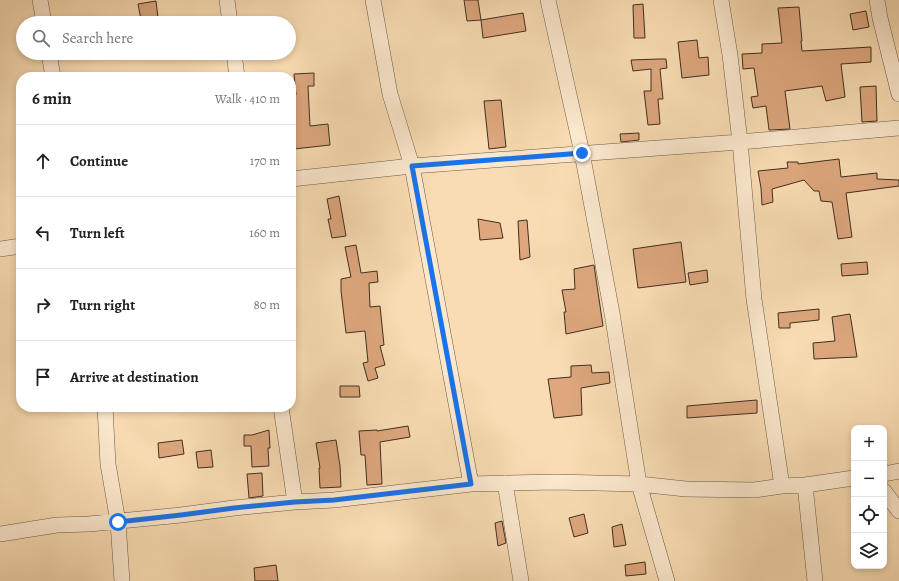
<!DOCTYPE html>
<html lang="en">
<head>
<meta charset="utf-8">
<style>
	body { margin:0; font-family:Alegreya,serif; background:#f2f2f2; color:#202124 }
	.controls { position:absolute; right:12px; bottom:12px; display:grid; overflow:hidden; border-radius:8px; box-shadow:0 2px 6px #0003 }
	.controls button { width:36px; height:36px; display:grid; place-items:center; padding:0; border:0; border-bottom:1px solid #e0e0e0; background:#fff; color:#202124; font:20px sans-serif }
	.stop { position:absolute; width:12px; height:12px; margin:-9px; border:3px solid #1a73e8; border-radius:50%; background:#fff }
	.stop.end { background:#1a73e8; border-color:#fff; box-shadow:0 1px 4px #0008 }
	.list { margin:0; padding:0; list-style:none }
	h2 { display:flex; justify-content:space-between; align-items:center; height:52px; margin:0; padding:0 16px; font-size:17px }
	h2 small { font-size:13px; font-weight:400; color:#757577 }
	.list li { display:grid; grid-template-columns:26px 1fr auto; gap:12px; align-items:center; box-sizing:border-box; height:72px; padding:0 16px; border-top:1px solid #e0e0e0 }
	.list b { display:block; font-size:15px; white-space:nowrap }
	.list em { font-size:13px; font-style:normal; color:#757577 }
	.icon { flex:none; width:22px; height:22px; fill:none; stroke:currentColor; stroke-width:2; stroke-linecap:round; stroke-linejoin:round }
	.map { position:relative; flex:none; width:899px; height:581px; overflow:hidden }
	.search { position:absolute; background:#fff; box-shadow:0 2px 6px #0003; left:16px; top:16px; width:280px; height:44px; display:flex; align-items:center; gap:10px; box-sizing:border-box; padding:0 14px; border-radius:22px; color:#757577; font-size:15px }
	.panel { position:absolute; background:#fff; box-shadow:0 2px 6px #0003; left:16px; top:72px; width:280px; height:340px; border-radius:16px }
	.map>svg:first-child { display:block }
</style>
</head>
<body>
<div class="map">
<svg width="899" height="581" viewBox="0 0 899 581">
	<rect width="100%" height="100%" fill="#f9dcb3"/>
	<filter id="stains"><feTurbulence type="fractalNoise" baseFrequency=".005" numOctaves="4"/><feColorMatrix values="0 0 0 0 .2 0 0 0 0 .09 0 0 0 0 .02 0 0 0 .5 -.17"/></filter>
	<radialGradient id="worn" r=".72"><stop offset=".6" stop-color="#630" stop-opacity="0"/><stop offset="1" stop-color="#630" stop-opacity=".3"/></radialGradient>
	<path fill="#dea77e" stroke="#402e22" d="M464 0H478L481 20 467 21Z
		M156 1 158 18 141 20 138 4Z
		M643 4 645 38H634L633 5Z
		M799 7 802 41H801L802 51 871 47V62L841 64 845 97 826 101 822 86 785 91 790 129 769 130 766 106 753 108 751 97 758 96 754 68 743 69 742 54 762 53V44L782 43 778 8Z
		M866 11 869 27 853 30 850 14Z
		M523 13 526 31 483 38 481 20Z
		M697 40 699 58 708 57 709 75 682 78 678 42Z
		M659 59H666L667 68 660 69 663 99H658L660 124 648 125 644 91H651V69L633 71 631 60Z
		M314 73V86H308L310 126 328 124 330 145 294 149 291 126V95H296L294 74Z
		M876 86 877 121 862 122 860 87Z
		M501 100 506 147 489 149 484 101Z
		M639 133V140L621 142 620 134Z
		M839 159 841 177 877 173V179L899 180V186L846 193 852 237 838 239 832 202 821 201 819 191H814L804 180 772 189 773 202 762 205 761 188 758 171 788 168 787 162H798V164Z
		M339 196 346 236 332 238 328 219H331L327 199Z
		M478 219 500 223 503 238 480 240Z
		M527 220 530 257 520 260 518 221Z
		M681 242 686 282 638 288 633 249Z
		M356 245 361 273 377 271 378 282 369 283 370 307 380 306 384 345 380 346 385 365 375 368 378 378 368 381 363 363 368 362 365 331 346 333 341 291V279L351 277 345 247Z
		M867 262 868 274 842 276 841 264Z
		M594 265 603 326 566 334 564 312H566L562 290 575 289 574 269Z
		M707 270 708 282 690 285 688 273Z
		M819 309V320L790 323V328H779L778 313Z
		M850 314 857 357 814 359 813 343 835 341 832 317Z
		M591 365 592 373 609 372 610 383 581 388 582 415 554 418 548 379 571 377V366Z
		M340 386H359L360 397H340Z
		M757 400V413L687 418V406Z
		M408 426 410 437 380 442 382 484 367 485 365 455H361L359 431 377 430V431Z
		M269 430 270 448H268L269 466 252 467 251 446H244V435H252Z
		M182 440 184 454 159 458 158 443Z
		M336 440 340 466 341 487 320 488 319 468H320L316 443Z
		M211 450 213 467 198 468 196 452Z
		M262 473 263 496 249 498 247 474Z
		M584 514 588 533 574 537 569 518Z
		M502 521 506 543 498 546 495 523Z
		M622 524 626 545 614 547 612 527Z
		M645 562 646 574 626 576 625 565Z
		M276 565 278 581H255L254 568Z"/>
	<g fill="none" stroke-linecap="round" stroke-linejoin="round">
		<defs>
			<path id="minor" d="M40 0 44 23
				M227 0 230 23
				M373 0 390 94 412 166 471 484
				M548 0 582 153 612 313 639 484 667 581
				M721 0 730 55 740 142 754 299 782 486
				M877 0 880 18 899 94
				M49 53 53 77
				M234 53 237 77
				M291 179 412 166 740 142 899 128
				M0 249 21 246
				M105 407 108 464 118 522 122 581
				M281 407 295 502
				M884 474 899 471
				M505 483 521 581
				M805 485 815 581
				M884 491 899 511
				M0 534 57 525 89 524 181 515 234 508 295 502 334 500 471 484 555 482 639 484 686 489 754 490 782 486 805 485 854 478"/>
		</defs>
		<use href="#minor" stroke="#6e5a46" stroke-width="16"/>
		<use href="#minor" stroke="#fbe8ce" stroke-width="15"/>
	</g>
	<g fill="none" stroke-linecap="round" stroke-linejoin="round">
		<path stroke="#1a73e8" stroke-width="5" d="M118 522 181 515 234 508 295 502 334 500 471 484 412 166 582 153"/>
	</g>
	<rect width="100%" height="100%" filter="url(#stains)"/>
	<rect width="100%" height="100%" fill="url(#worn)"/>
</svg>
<div class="controls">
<button>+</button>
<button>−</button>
<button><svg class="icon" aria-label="locate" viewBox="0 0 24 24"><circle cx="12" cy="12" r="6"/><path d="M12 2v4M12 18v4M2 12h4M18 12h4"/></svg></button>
<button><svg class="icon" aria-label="layers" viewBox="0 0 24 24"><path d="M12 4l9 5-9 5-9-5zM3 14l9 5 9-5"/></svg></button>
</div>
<div class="stop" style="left:118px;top:522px"></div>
<div class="stop end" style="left:582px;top:153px"></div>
<div class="search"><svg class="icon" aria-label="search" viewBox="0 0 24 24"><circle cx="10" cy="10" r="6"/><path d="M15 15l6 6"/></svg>Search here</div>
<section class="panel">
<h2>6 min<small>Walk · 410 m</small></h2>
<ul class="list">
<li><svg class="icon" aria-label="ahead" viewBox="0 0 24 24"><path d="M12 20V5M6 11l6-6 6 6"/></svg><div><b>Continue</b></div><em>170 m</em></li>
<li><svg class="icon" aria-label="left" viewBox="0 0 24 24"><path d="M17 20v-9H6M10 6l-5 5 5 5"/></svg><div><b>Turn left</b></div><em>160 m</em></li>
<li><svg class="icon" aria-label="right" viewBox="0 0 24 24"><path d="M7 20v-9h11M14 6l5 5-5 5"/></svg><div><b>Turn right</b></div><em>80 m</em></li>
<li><svg class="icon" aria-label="arrive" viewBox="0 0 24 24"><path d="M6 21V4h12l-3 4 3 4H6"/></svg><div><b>Arrive at destination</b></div></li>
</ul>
</section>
</div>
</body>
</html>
